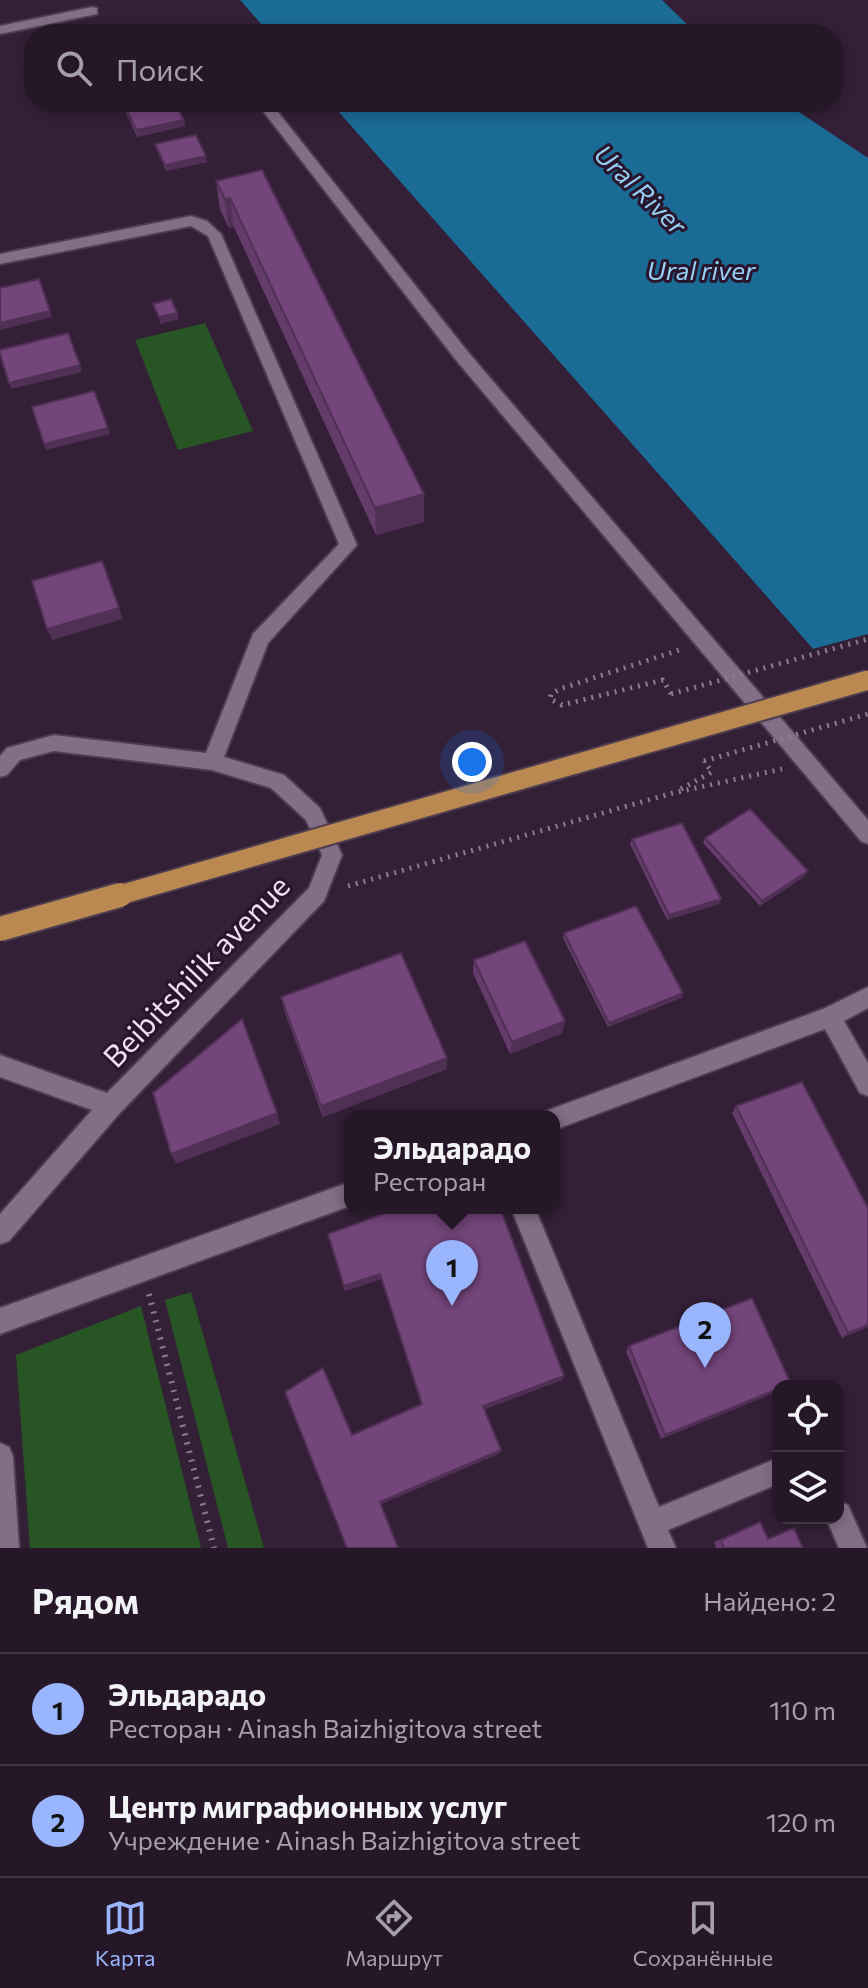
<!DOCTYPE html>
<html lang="ru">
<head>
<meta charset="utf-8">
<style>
	body { margin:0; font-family:Commissioner,sans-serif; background:#322434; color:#f1f3f6 }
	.controls { position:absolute; right:24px; bottom:24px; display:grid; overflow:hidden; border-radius:16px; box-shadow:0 4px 12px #0003 }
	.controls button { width:72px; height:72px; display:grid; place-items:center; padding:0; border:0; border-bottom:2px solid #423645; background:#261728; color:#f1f3f6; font:40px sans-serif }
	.you { position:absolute; left:472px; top:762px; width:28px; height:28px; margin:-20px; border:6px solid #fff; border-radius:50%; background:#1a73e8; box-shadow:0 0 0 12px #1a73e833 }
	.badge { display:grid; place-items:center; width:52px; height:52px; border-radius:50%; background:#99b5fd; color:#111; font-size:26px; font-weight:700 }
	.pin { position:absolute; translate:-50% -66px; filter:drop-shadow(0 2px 4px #0008) }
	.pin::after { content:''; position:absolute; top:42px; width:28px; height:24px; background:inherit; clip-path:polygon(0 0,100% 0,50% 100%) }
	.popup { position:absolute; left:344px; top:1110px; width:216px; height:104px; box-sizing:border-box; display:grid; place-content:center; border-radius:16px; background:#261728; filter:drop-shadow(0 2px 6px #0005); font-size:26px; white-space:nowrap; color:#a49fa8 }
	.popup b { font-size:30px; color:#f1f3f6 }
	.popup::after { content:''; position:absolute; left:50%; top:100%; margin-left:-16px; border:16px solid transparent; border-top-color:#261728 }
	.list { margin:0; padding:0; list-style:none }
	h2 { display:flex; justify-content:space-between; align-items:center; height:104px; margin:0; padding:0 32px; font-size:34px }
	h2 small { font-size:26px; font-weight:400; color:#a49fa8 }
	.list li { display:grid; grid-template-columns:52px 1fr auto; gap:24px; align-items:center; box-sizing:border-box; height:112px; padding:0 32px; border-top:2px solid #423645 }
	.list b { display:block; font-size:30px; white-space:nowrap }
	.list p { margin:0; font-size:26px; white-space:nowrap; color:#a49fa8 }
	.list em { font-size:26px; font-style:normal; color:#a49fa8 }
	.icon { flex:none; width:44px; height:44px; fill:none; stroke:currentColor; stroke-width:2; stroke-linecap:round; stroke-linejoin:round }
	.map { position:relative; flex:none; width:868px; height:1548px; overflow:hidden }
	.search { position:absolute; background:#261728; box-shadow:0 4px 12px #0003; left:24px; right:24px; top:24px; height:88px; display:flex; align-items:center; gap:20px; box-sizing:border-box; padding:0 28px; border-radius:32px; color:#a49fa8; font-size:30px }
	.sheet { height:328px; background:#261728 }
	nav { display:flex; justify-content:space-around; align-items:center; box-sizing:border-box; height:112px; border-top:2px solid #423645; background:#261728; font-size:22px; color:#a49fa8 }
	nav a { display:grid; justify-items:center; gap:4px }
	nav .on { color:#99b5fd }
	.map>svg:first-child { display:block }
</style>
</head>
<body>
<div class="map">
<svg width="868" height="1548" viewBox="0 0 868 1548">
	<rect width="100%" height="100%" fill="#331f36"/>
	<path fill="#275624" d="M205 323 253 431 178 450 135 340Z
		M191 1292 264 1548H228L165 1300Z
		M141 1306 201 1548H30L16 1355Z"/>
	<path fill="#1b6b97" d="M240 0H662L697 34H270Z
		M330 102H784L868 158V711Z"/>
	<path fill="#331f36" d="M868 634V715L809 650Z"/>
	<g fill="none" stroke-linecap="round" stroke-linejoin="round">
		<defs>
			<path id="minor" d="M92 7 97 8V14L0 34V26Z
				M256 102H270L468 352 868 820V844L861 841 456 360Z
				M191 216 207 221 221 234 357 545 268 643 224 757 284 775 320 808 342 855 324 901 119 1114 9 1241 0 1244V1214L92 1110 0 1077V1055L107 1093 309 888 322 855 306 820 271 788 212 770 54 751 20 760 7 775 0 777V756L7 748 54 735 206 753 253 634 339 544 208 236 191 226 0 264V254Z
				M868 987V1008L844 1021 868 1063V1096L860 1093 825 1029 554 1130V1116H544L546 1111 554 1108 823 1009Z
				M350 1182V1206L0 1334V1308Z
				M511 1208H535L659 1507 778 1458V1484L668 1530 676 1548H648Z
				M0 1443 9 1447 13 1456 19 1548H0Z
				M838 1501 848 1505 867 1548H839L826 1518H838Z"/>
		</defs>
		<use href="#minor" stroke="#4d3c4f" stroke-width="4"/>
		<path stroke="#8d7c8f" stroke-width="5" stroke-dasharray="2 6" stroke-linecap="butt" d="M671 694 663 680 562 705 550 699 551 694 560 689 679 650
			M681 789 712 772 704 761
			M348 886 673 793 782 769"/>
		<path stroke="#8d7c8f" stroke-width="6" stroke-dasharray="2 7" stroke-linecap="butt" d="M149 1294 214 1548"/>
		<use href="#minor" fill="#846d87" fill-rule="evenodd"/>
		<defs>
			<path id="major-bridge-far1" d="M113 897 868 680"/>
			<path id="major-bridge" d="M0 929 120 895"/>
		</defs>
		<use href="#major-bridge-far1" stroke="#4d3c4f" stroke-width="23" stroke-linecap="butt"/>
		<use href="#major-bridge" stroke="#4d3c4f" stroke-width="28" stroke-linecap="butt"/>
		<path stroke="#8d7c8f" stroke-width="5" stroke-dasharray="2 6" stroke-linecap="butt" d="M671 694 868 639
			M704 761 868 714"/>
		<use href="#major-bridge-far1" stroke="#ba8851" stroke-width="19"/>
		<use href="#major-bridge" stroke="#ba8851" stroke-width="24"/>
	</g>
	<path fill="#643b6a" d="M123 102 184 120 185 126 137 137 124 108Z
		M155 144 207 162 166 171 157 150Z
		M262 170 424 522 376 535 234 227 229 228 220 210 216 181Z
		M705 838 805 876 760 906 703 843Z
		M632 839 719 904 667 920 630 844Z
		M564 933 683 993 681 998 608 1027 563 938Z
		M474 960 565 1021 562 1033 510 1054 473 973Z
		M281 997 447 1058V1069L323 1117 284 1010Z
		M736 1106 868 1208V1327L842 1338 732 1113Z
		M328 1234 562 1380 485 1409 500 1453 381 1504 352 1435 421 1404 381 1279 345 1291Z
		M629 1346 791 1384 789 1386H778V1391L661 1439 626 1351Z
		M760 1522 768 1539 803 1548H716L714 1542Z"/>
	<path fill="#513056" d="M184 120 185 126 137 137 136 130Z
		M206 156 207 162 166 171 165 165Z
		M230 198 234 227 229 228 225 199Z
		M50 311 52 317 0 330V323Z
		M177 313 179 319 160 324 159 317Z
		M80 365 82 372 11 389 9 383Z
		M108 428 110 434 46 450 44 444Z
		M424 494V522L376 535 375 508Z
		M119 608 123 619 52 640 47 629Z
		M808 871 805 876 760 906 762 901Z
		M721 899 719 904 667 920 669 915Z
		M683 993 681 998 608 1027 609 1023Z
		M565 1021 562 1033 510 1054 512 1042Z
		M447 1058V1069L323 1117 321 1106Z
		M277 1113 280 1124 176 1164 171 1154Z
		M380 1274 381 1279 345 1291 344 1286Z
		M868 1325V1327L842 1338 848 1333Z
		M564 1376 562 1380 483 1410V1406Z
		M778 1389V1391L661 1439 665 1435Z
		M501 1450 500 1453 381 1504 380 1502Z"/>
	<path fill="#74457b" stroke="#513056" stroke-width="2" d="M123 102H175L184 120 136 130Z
		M196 135 206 156 165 165 155 144Z
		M262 170 424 494 375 508 230 198 225 199 216 181Z
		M39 279 50 311 0 323V288Z
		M171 299 177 313 159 317 153 304Z
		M68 333 80 365 9 383 0 354V350Z
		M94 391 108 428 44 444 32 407Z
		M102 561 119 608 47 629 32 581Z
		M750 809 808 871 762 901 705 838Z
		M682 823 721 899 669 915 632 839Z
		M636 906 683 993 609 1023 564 933Z
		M525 941 565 1021 512 1042 474 960Z
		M401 953 447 1058 321 1106 281 997Z
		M242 1019 277 1113 171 1154 153 1093Z
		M802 1082 868 1208V1325L848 1333 736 1106Z
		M399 1208H500L564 1376 483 1406 501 1450 380 1502 398 1548H347L285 1392 323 1368 352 1435 422 1404 380 1274 344 1286 328 1234Z
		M752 1298 791 1384 786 1386H778V1389L665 1435 629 1346Z
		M760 1522 768 1539 794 1528 803 1548H724L721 1540Z"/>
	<g text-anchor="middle" stroke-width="6" stroke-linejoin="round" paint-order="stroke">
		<g font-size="26" font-style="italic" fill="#96cef4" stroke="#29152b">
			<text transform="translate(640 190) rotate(44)" y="9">Ural River</text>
			<text x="701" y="280">Ural river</text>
		</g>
		<g font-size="30" fill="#ede0ef" stroke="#29152b">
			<text transform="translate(197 972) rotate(-46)" y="10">Beibitshilik avenue</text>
		</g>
	</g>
</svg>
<div class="controls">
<button><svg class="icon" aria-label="locate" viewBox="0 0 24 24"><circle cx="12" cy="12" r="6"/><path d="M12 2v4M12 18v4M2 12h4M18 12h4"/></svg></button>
<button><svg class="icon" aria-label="layers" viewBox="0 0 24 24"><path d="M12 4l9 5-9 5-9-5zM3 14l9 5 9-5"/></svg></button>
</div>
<div class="you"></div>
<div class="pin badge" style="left:452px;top:1306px">1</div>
<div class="popup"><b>Эльдарадо</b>Ресторан</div>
<div class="pin badge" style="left:705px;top:1368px">2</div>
<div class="search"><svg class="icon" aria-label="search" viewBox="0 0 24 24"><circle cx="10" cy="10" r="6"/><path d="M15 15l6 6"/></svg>Поиск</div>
</div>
<section class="sheet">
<h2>Рядом<small>Найдено: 2</small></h2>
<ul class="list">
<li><span class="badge">1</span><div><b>Эльдарадо</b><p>Ресторан · Ainash Baizhigitova street</p></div><em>110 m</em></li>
<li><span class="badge">2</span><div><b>Центр миграфионных услуг</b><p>Учреждение · Ainash Baizhigitova street</p></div><em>120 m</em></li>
</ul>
</section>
<nav>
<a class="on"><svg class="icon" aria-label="map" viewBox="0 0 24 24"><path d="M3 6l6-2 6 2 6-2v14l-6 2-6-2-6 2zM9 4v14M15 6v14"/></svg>Карта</a>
<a><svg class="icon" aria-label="directions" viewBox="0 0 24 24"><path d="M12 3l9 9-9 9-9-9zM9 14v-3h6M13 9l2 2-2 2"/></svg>Маршрут</a>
<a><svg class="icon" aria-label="saved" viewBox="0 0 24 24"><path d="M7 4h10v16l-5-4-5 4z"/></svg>Сохранённые</a>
</nav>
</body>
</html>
